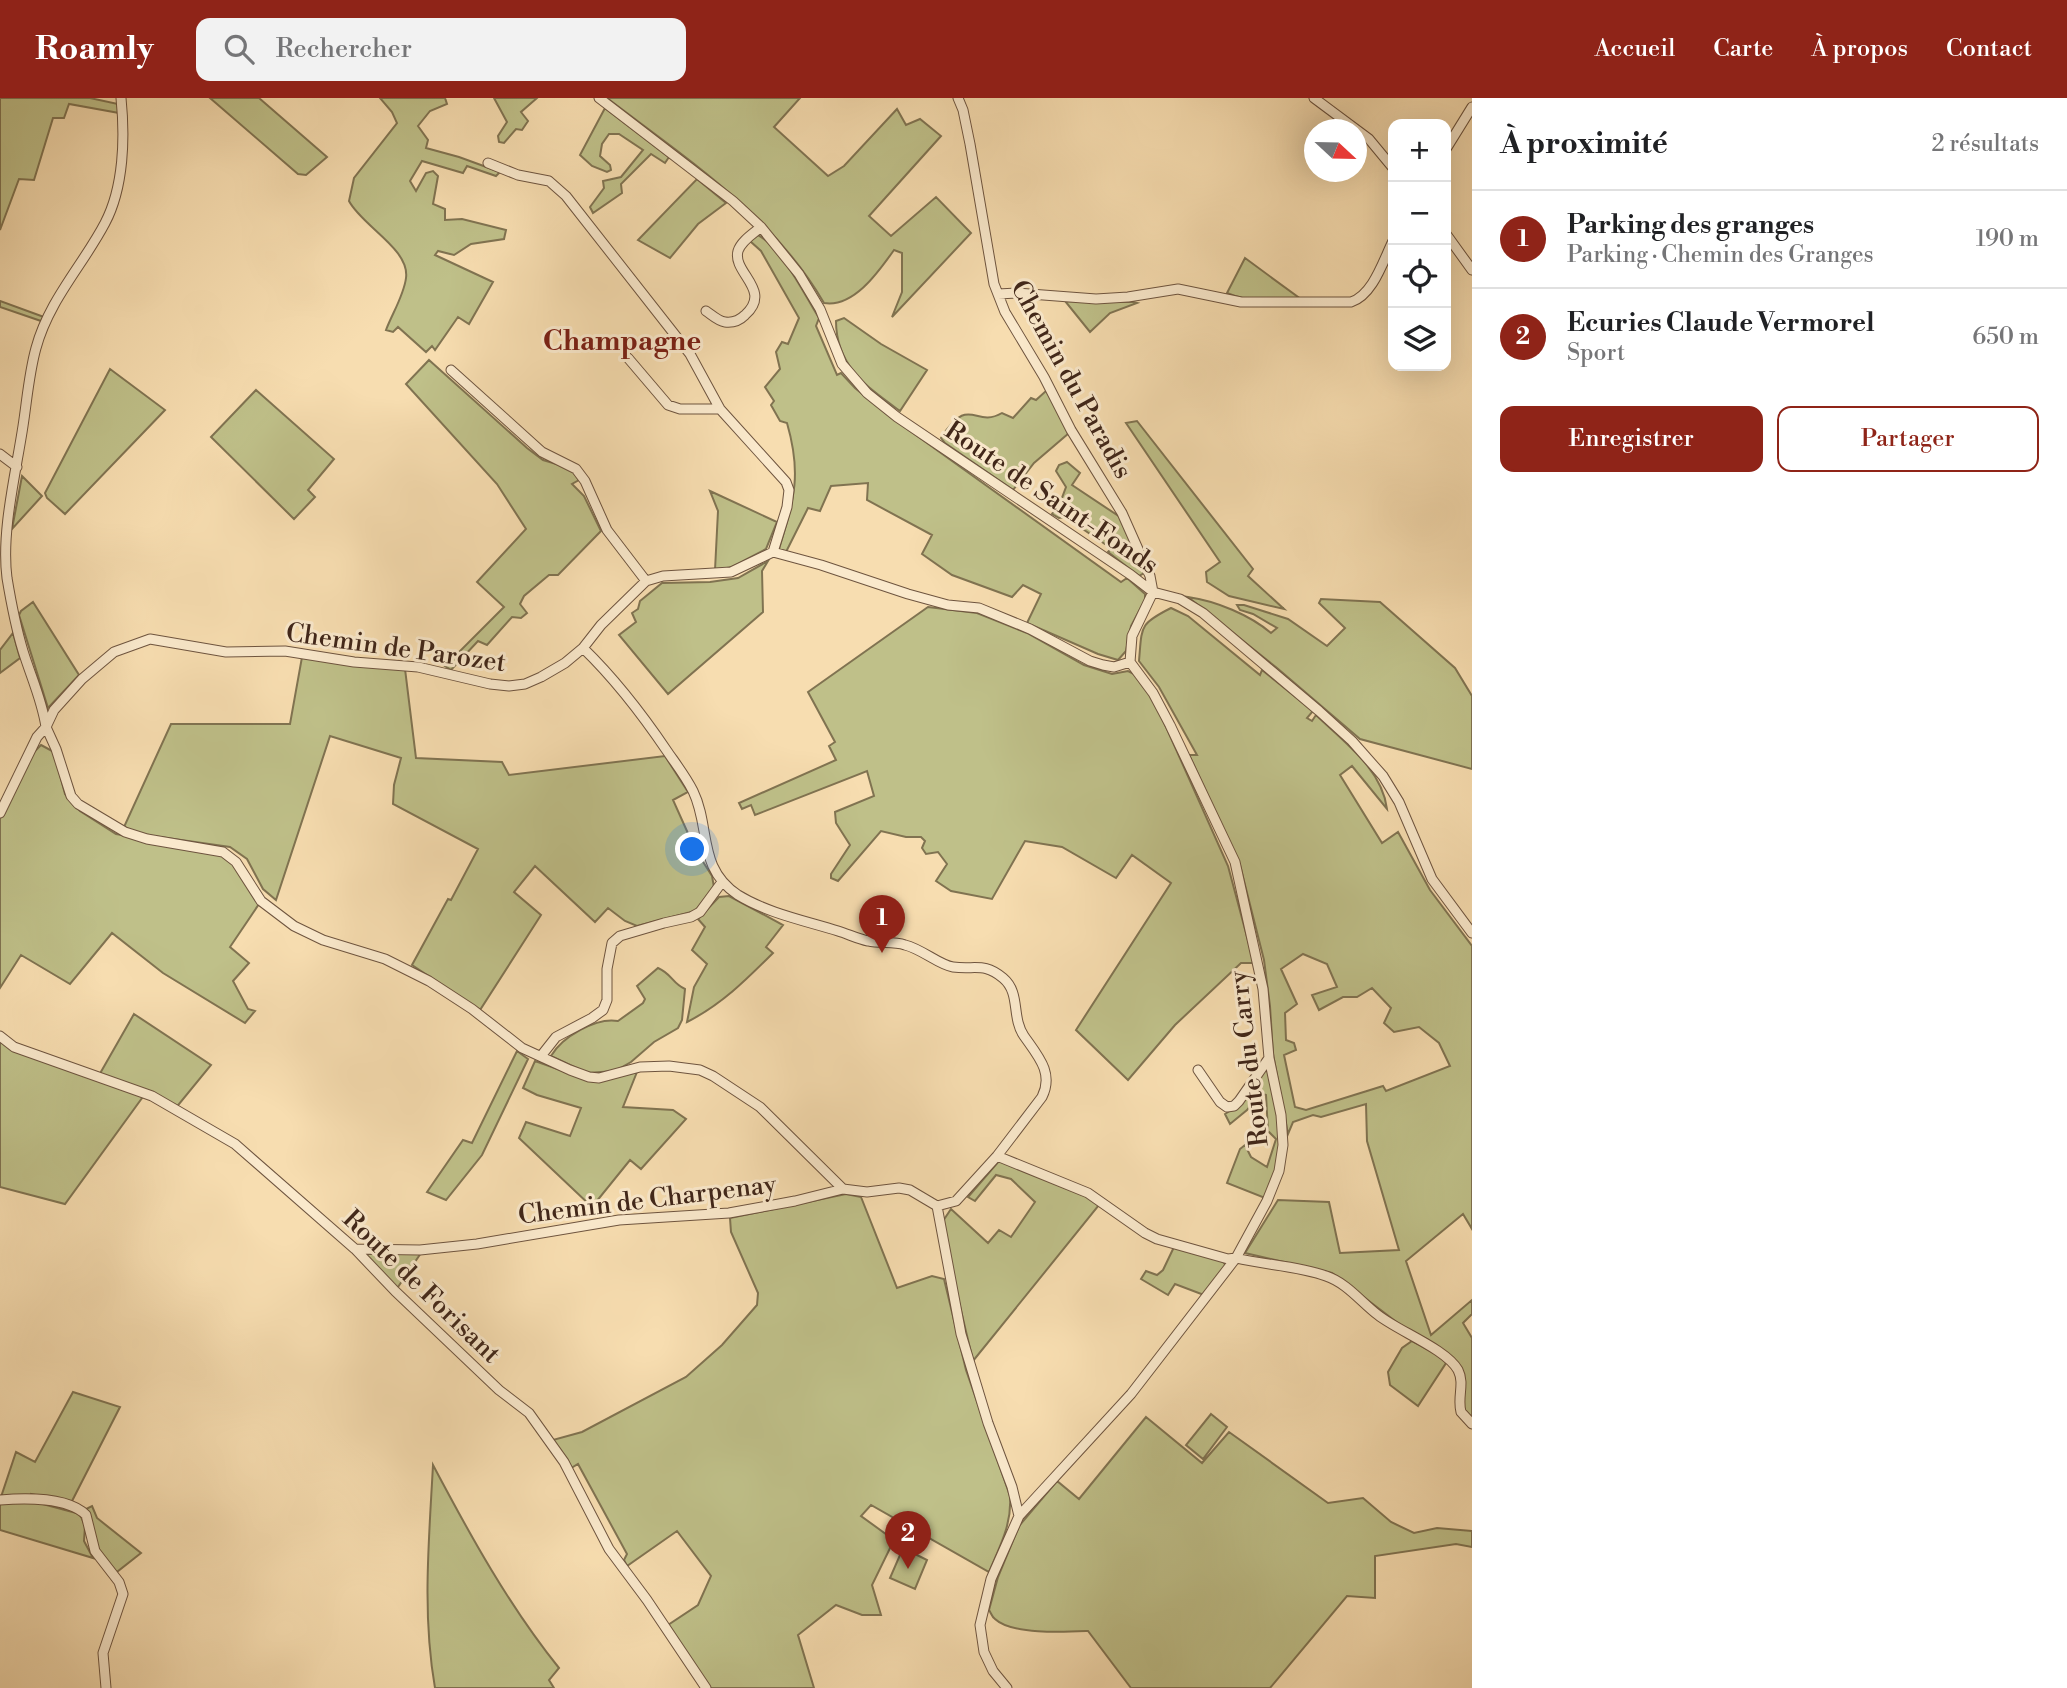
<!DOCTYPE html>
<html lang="fr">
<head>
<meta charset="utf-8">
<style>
	body { margin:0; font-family:"Libre Bodoni",serif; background:#f2f2f2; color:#202124 }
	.controls { position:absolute; right:21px; top:21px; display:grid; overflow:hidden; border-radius:14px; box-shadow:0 7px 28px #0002 }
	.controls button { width:63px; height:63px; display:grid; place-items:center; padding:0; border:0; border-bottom:2px solid #e0e0e0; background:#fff; color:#202124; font:35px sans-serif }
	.compass { position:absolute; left:1304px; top:21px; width:63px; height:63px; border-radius:50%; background:#fff; box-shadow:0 7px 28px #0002; rotate:112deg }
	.you { position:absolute; left:693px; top:752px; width:24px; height:24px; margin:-18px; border:5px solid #fff; border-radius:50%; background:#1a73e8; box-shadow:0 0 0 10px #1a73e833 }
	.badge { display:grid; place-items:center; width:46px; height:46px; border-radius:50%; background:#8f2418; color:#fff; font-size:23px; font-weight:700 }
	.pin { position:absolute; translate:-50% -58px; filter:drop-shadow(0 2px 4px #0008) }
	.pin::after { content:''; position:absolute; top:37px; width:24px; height:21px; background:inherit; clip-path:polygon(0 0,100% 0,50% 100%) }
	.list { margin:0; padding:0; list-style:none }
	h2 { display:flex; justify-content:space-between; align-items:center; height:91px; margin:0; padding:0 28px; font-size:30px }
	h2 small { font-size:23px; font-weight:400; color:#757577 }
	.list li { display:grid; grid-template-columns:46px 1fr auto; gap:21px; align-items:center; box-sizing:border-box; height:98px; padding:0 28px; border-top:2px solid #e0e0e0 }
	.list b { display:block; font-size:26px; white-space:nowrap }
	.list p { margin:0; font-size:23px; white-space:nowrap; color:#757577 }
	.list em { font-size:23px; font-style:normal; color:#757577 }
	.actions { display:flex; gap:14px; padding:21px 28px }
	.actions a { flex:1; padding:16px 0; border:2px solid #8f2418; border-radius:14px; text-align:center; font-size:24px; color:#8f2418 }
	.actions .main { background:#8f2418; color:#fff }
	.icon { flex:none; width:38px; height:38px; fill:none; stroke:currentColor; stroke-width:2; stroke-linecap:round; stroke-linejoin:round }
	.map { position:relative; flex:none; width:1472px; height:1590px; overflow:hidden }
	header { display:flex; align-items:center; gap:42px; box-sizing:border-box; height:98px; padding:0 35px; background:#8f2418; color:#fff }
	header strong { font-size:33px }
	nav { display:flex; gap:38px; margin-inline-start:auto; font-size:24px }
	.search { width:490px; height:63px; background:#f2f2f2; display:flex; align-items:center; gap:18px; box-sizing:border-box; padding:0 24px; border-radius:14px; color:#757577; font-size:26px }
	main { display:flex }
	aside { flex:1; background:#fff }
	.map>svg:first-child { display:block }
</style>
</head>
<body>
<header>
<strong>Roamly</strong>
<div class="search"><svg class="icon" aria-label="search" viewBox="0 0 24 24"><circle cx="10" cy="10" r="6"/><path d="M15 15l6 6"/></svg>Rechercher</div>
<nav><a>Accueil</a><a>Carte</a><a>À propos</a><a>Contact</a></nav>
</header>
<main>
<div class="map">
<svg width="1472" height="1590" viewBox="0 0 1472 1590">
	<rect width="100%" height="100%" fill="#f7ddb0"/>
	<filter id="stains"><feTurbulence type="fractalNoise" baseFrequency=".00286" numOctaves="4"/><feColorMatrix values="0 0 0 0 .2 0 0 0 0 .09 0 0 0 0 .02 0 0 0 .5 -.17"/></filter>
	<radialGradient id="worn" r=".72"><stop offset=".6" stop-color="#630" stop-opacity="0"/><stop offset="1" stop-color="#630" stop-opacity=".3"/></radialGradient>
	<path fill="#bfc089" stroke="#807351" stroke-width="2" fill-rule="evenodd" d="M0 0H90L118 6 119 15 69 6 64 20H53L34 82 19 81 0 132Z
		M210 0H259L327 59 306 77 298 76Z
		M380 0H445L447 6 430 13 418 28 428 42 426 50 459 59 500 74 496 78 467 68 463 75 422 63 410 83 416 93 426 75 433 73 438 78 433 106 445 111V122L462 121 506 132 504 141 471 146 454 157 438 153 435 157 493 184 469 226 458 219 435 252 432 248 426 254 398 229 393 234 386 232C392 216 404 197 406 180 410 151 362 128 349 103L354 80 397 25 392 14Z
		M494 0H537L521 14 528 23 522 32 516 31 504 45 499 44 498 38 507 24Z
		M607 0H800L774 29 828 78 844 68 897 11 906 27 920 21 941 38 869 118 891 138 936 99 971 135 892 219 902 194V155L894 152C879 173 854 210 824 205 773 117 687 61 607 0Z
		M605 10 669 59 665 65 651 56 621 86 622 95 593 115 590 109 604 90 603 83 621 79 643 52 619 36H609L602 46 600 58 610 67 611 72 607 74 592 68 580 57Z
		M697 81 726 105 698 126 670 160 638 142Z
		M758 137C782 150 804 196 819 220L816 228 837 277 841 275 855 290 888 317 1121 484 1127 480 1145 496V502L1131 528 1126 553 1118 562 1098 556 1027 525 1041 496 1023 487 1012 499 952 477 922 456 932 437 867 402 868 385 831 388 820 413 808 410 786 454 779 451C794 401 802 377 787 325L780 323 771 307 774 303 765 289 780 271 776 254 782 244 788 246 799 220 761 153 750 143Z
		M1245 160 1298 199C1277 206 1248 204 1227 195Z
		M0 203 44 219 41 223 0 209Z
		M1065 203 1133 204 1137 205 1110 215 1090 234Z
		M844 220 881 246 927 272 900 313C867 289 836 268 836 223Z
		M429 262 527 350 543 362 570 370 579 382 572 386 584 398 601 433 558 477H549L524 498 520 506 527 515 521 520 512 519 487 547 478 543 451 572 445 568 504 509 477 484 526 431 497 386 406 286Z
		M110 271 165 312 65 416 47 400 45 395Z
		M256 292 334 361 308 392 315 399 294 421 211 339Z
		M1047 292 1069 335 1034 365 1013 392 945 345 941 340C970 295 974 331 1002 315L1013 320 1031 300 1036 302Z
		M1137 323 1253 471 1248 478 1284 511 1229 498 1207 484 1206 474 1220 464 1126 325Z
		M1067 364 1080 375 1072 387 1120 419 1144 475 1139 478 1108 454 1115 447 1105 446 1065 419 1059 420 1052 416 1060 405 1066 389 1056 373 1059 367Z
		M22 378 42 398 12 431Z
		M710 393 777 424 766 451 732 469 715 472 718 413Z
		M768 463 762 473 763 514 668 596 619 537 636 524 632 515 638 511 640 503 662 485 710 484 738 480Z
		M1188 499C1216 503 1250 517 1271 535L1277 530 1253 516 1240 512 1237 507H1244L1288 521 1327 548 1345 530 1319 505 1321 501 1380 504 1455 570 1472 598V671L1360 641 1277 570Z
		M33 504 79 577 48 610 19 517 21 513Z
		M928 509 977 515 1027 535 1084 567 1112 576 1128 573 1138 578 1154 602 1228 768 1254 865H1241L1175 927 1128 982 1076 932 1171 785 1132 757 1116 780 1062 749 1025 743 992 801 951 793 936 783 947 766 938 754 926 756 922 750 925 743 921 739H906L881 733 838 783 831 780V776L850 747 836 725 835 714 874 698 867 673 755 717 751 707 742 711 739 705 836 662 829 648 835 644 808 594Z
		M1171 510 1188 518 1260 577 1262 572 1313 613 1307 620 1312 623 1316 617C1344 644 1382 671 1387 711L1352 668 1340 677 1382 745 1398 734 1430 792 1472 848V1131L1463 1116 1406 1163 1431 1237 1472 1202V1216L1463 1225 1472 1240V1320L1466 1315 1463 1307 1461 1270 1451 1258 1427 1241 1407 1232 1332 1175 1245 1155 1278 1102 1329 1104 1340 1155 1399 1152 1367 1043 1366 1006 1321 1019 1313 1017 1293 1024 1288 1036 1273 956 1270 908 1264 862 1240 767 1189 657H1197L1159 589 1139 563C1142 528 1139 526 1171 510ZM1303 856 1327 866 1337 889 1312 897 1319 912 1343 899H1357L1372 890 1391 910 1384 925 1394 934 1419 929 1439 945 1450 968 1386 993 1383 988 1306 1012 1295 1009 1284 957 1296 952 1294 945 1286 942 1285 915 1297 906 1281 871Z
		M13 535 20 560 0 575V552Z
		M302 559 405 571 416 660 502 664 509 677 665 658 688 694 673 702 695 751 712 778 714 789 695 813 637 828 625 823 608 810 595 824 535 768 514 794 541 817 480 912 412 867 448 801 451 802 478 751 393 706 394 687 401 660 330 638 276 802 263 791 247 761 230 749 139 736 124 729 171 626H290Z
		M41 647 54 654 65 696 80 713 116 736 223 754 261 803 230 849 249 865 233 883 248 911 255 913 245 925 163 875 112 835 70 886 21 857 0 890V715L24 664Z
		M729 798 783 827 766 849 773 855C746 882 721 907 687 924L694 889 707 866 692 852 705 829 698 821 719 799Z
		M658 870C672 876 672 885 685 891L682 922 678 930 654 944 631 964 615 973 587 975 551 958C562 939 596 919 618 923L643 905 645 901 637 888Z
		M134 916 211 967 175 1011 145 996 65 1106 0 1089V938L14 949 98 979Z
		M517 953 528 961 482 1057 446 1102 427 1094 463 1042 472 1045Z
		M535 963 594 984 637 974 623 1009 673 1012 686 1021 641 1071 630 1062 592 1109 519 1040 526 1024 570 1038 581 1010 537 997 523 990Z
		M1266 970 1269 973C1276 1005 1285 1041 1277 1074 1274 1083 1269 1091 1265 1100L1227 1085 1240 1051 1245 1047 1251 1059 1267 1069 1276 1041 1268 1033 1266 997 1260 995 1247 1012 1230 1026 1225 1016 1242 1005Z
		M999 1063 1088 1099 1099 1107 973 1263 954 1183 943 1123 951 1111 988 1145 999 1132 1011 1139 1035 1104 1011 1081 996 1077 975 1103 968 1099Z
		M846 1096 861 1099 897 1190 932 1178 944 1181 966 1272 1010 1398C1012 1426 1000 1448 989 1474L871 1407 861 1418 894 1442 872 1487 881 1517H862L836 1507 798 1537 814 1590H706L665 1529 698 1507 711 1478 677 1433 627 1468 624 1462 627 1456 578 1366 568 1372 549 1343 582 1334 686 1279 722 1247 757 1207 758 1195 731 1134 730 1120Z
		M1174 1149 1222 1162 1226 1168 1204 1197 1175 1186 1168 1197 1141 1181 1146 1173 1157 1177 1163 1172Z
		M421 1155 396 1192 366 1160 367 1156Z
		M1412 1243 1448 1262 1418 1308 1390 1287 1388 1274 1402 1250Z
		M73 1294 120 1309 71 1405 31 1396 28 1402 80 1416 85 1428 84 1443 93 1460 0 1432V1402L16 1354 35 1364Z
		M1211 1316 1227 1329 1203 1361 1186 1347Z
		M1146 1319 1202 1365 1229 1334 1328 1405 1363 1400 1391 1424 1414 1435 1437 1430 1472 1433V1449L1456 1446 1375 1458V1500L1347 1498 1270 1590H1131L1088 1533C1066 1534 1012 1537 995 1521 992 1519 991 1515 989 1512L998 1479 1019 1428 1057 1383 1079 1401Z
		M433 1367C470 1437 509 1508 559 1570L549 1582 554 1590H435C422 1516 429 1442 433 1367Z
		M92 1408 97 1420 141 1455 113 1477 100 1460 82 1413Z
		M903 1450 927 1462 915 1491 890 1480Z"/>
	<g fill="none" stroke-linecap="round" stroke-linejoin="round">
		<defs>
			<path id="minor" d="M599 0 733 103 761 129 799 176 820 211 842 266 867 295 897 319 1131 477 1153 494 1180 501 1203 515 1319 613 1352 643 1383 678 1399 704 1432 781 1472 835
				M958 0 963 12 970 46 994 186 1005 214 1044 279 1071 332 1122 415 1150 478 1153 494 1132 538 1130 564 1153 595 1170 627 1235 764 1263 891 1269 960 1281 1017 1283 1047 1279 1073 1267 1103 1236 1160 1131 1296 1019 1418 991 1481 980 1527 984 1554 993 1573 1007 1590
				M1314 0 1369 41 1393 70
				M1446 51 1472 9
				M488 65 518 77 549 83 566 98 690 256 720 311 786 384 789 392 787 409 773 454
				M1446 136 1472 172
				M998 196 1017 195 1096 201 1128 199 1178 191 1241 204H1351C1373 197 1383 163 1393 143
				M706 213C712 217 718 223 725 224 733 225 740 222 745 217 773 192 732 175 738 153 741 143 754 135 761 129
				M628 260 668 307 680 311H720
				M451 272 542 354 576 371 585 383 607 432 646 483
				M0 356 17 369
				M583 550C615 581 642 616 667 653 676 666 686 679 693 693 711 730 697 770 738 797 767 815 806 823 838 833 848 836 858 841 868 843 880 846 893 843 905 847 922 851 939 867 953 869 975 872 984 864 1003 880 1021 895 1011 919 1024 938 1038 958 1054 975 1042 999L997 1058 956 1103 937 1108
				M0 715 37 639 46 629C42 602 31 579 23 553 16 530 11 504 7 480 1 433 16 375 23 328 27 302 29 275 36 250 49 202 83 167 105 125 124 89 125 39 121 0
				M0 938 14 949 152 998 235 1046 355 1151 395 1193 499 1292 529 1315 564 1364 609 1451 647 1502 706 1590
				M541 958 556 939 592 920 603 912 607 902V871L612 845 620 838 664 825 691 819 700 814 722 784
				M1198 972 1220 1004 1227 1009 1234 1008 1239 1003 1269 960
				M997 1058 1088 1095 1145 1135 1157 1141 1228 1161 1236 1160C1265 1167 1298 1168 1326 1178 1347 1185 1361 1204 1378 1217 1398 1233 1446 1251 1458 1272 1465 1286 1457 1299 1461 1314L1472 1326
				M843 1091 760 1009 713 978 700 972 669 968 640 969 599 980 589 979 570 972 522 950 472 911 429 883 385 861 323 842 294 828 261 803 236 764 223 754 147 741 125 734 78 706 71 698 56 651 46 629 54 612 82 581 114 554 150 541 226 554 285 553 354 564 418 569 490 586 509 588 525 586 541 579 565 565 583 550 601 527 646 483 663 478 731 474 773 454 821 467 908 496 948 507 979 510 1030 531 1090 563 1103 567 1114 569 1130 564
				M937 1108 961 1236 988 1325 1012 1389 1019 1418
				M355 1151 420 1152 477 1146 619 1122 729 1115 795 1103 843 1091 867 1094 899 1090 910 1092 937 1108
				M0 1402C24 1400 68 1399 86 1417L95 1453 119 1484 123 1496 103 1555 106 1590"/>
		</defs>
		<use href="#minor" stroke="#6e543f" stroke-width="11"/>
		<use href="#minor" stroke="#fae9cc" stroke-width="9"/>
	</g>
	<g text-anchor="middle" stroke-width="6" stroke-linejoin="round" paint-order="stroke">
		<g font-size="26" fill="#402619" stroke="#fae9cc">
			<text transform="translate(1072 281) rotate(61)" y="9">Chemin du Paradis</text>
			<text transform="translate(1052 399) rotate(34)" y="9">Route de Saint-Fonds</text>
			<text transform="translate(396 549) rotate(8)" y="9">Chemin de Parozet</text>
			<text transform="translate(1248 961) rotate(-97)" y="9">Route du Carry</text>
			<text transform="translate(647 1101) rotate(-7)" y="9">Chemin de Charpenay</text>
			<text transform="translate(422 1188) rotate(44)" y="9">Route de Forisant</text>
		</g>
		<g font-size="28" font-weight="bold" fill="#7a1f14" stroke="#fae9cc">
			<text x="622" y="252">Champagne</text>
		</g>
	</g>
	<rect width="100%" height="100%" filter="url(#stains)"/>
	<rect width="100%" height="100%" fill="url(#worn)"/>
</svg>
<div class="controls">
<button>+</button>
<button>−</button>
<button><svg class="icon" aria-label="locate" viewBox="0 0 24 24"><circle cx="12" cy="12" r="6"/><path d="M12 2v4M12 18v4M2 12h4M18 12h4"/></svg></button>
<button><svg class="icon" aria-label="layers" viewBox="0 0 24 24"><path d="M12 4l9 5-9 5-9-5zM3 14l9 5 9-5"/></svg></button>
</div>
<svg class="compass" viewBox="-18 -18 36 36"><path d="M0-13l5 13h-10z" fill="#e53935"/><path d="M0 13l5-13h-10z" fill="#757577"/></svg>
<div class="you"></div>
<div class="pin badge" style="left:882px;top:855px">1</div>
<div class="pin badge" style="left:908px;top:1471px">2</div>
</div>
<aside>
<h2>À proximité<small>2 résultats</small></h2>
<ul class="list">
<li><span class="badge">1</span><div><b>Parking des granges</b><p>Parking · Chemin des Granges</p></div><em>190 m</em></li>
<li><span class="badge">2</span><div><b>Ecuries Claude Vermorel</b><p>Sport</p></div><em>650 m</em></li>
</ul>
<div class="actions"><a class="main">Enregistrer</a><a>Partager</a></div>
</aside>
</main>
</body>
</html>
